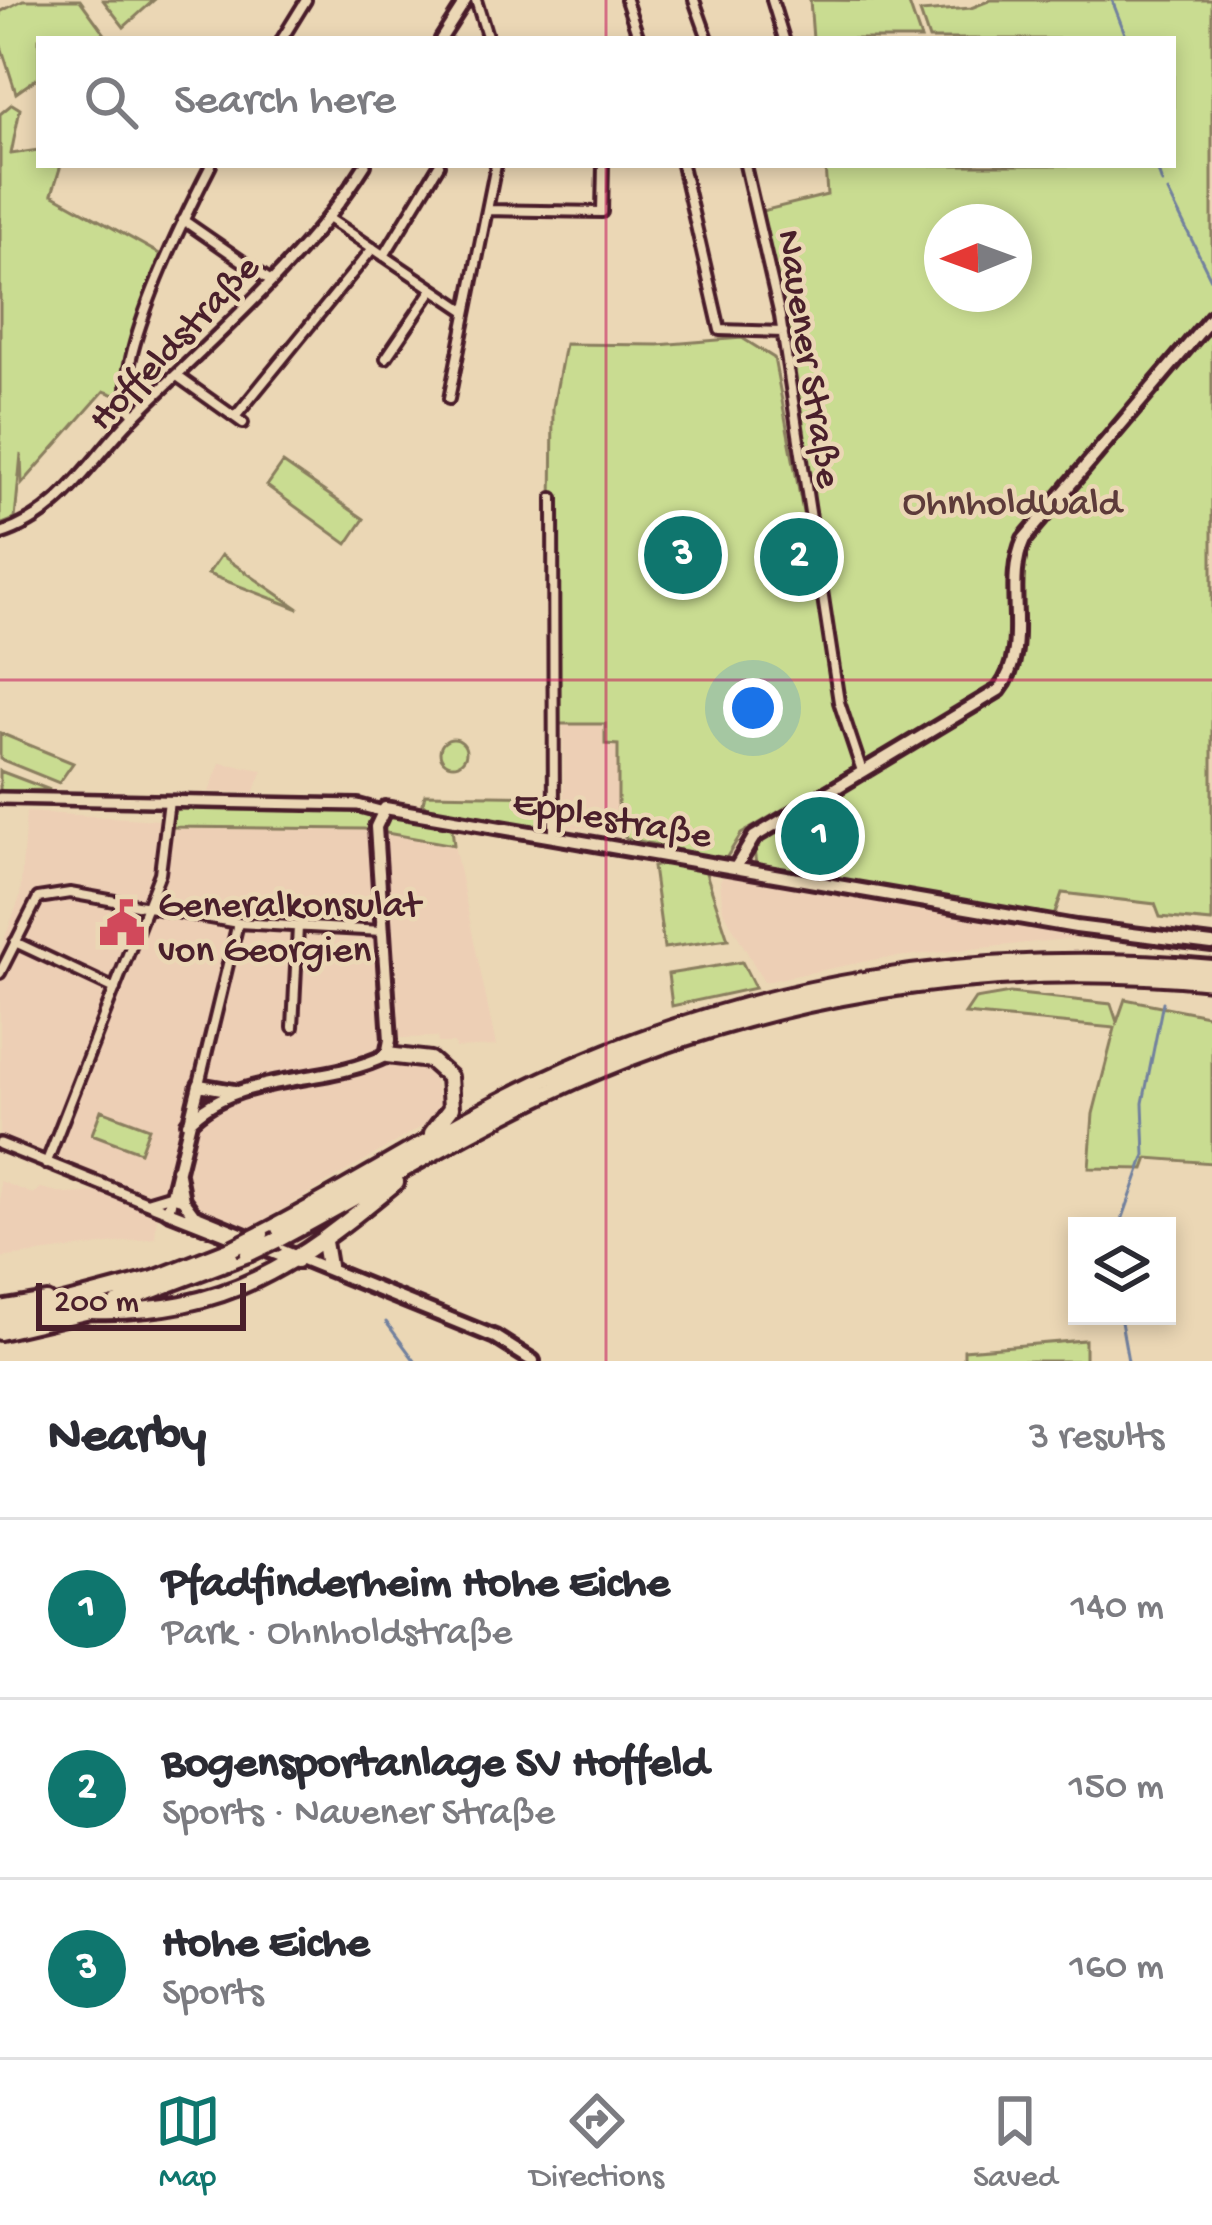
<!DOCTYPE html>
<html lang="en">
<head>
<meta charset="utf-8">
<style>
	body { margin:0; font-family:"Gochi Hand",sans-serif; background:#f2f2f3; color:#2b2b33 }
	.controls { position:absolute; right:36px; bottom:36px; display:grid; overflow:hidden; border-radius:0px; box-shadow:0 6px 18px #0003 }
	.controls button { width:108px; height:108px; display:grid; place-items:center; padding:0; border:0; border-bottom:3px solid #e1e1e2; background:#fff; color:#2b2b33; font:60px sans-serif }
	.compass { position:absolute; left:924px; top:204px; width:108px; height:108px; border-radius:50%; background:#fff; box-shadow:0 6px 18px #0003; rotate:269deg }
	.scale { position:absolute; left:36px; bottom:30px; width:210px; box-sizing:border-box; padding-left:12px; border:6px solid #4a1f2b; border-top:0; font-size:33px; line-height:42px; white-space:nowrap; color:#4a1f2b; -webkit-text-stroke:9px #ebd7b5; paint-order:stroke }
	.you { position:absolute; left:753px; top:708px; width:42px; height:42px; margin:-30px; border:9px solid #fff; border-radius:50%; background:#1a73e8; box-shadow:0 0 0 18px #1a73e833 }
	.badge { display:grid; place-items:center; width:78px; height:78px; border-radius:50%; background:#0f766e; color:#fff; font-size:39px; font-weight:700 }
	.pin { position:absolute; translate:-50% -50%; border:6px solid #fff; box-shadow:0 3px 12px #0006 }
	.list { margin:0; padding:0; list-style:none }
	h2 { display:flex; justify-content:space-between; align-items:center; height:156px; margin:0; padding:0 48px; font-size:51px }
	h2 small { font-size:39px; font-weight:400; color:#7c7c81 }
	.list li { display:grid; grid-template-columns:78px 1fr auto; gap:36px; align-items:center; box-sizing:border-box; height:180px; padding:0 48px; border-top:3px solid #e1e1e2 }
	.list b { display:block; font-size:45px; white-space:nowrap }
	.list p { margin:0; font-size:39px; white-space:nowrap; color:#7c7c81 }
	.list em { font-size:39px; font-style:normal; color:#7c7c81 }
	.icon { flex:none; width:66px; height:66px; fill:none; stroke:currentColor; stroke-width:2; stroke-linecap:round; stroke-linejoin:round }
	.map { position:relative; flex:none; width:1212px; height:1361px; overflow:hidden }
	.search { position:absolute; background:#fff; box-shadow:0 6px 18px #0003; left:36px; right:36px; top:36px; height:132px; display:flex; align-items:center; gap:30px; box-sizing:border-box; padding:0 42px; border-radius:0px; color:#7c7c81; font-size:45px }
	.sheet { height:696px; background:#fff }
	nav { display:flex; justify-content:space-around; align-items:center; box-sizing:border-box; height:168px; border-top:3px solid #e1e1e2; background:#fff; font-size:33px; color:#7c7c81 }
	nav a { display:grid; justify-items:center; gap:6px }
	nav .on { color:#0f766e }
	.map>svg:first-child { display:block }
</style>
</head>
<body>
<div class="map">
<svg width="1212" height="1361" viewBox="0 0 1212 1361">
	<rect width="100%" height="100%" fill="#ebd7b5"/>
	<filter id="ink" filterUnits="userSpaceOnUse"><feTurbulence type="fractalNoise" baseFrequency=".00833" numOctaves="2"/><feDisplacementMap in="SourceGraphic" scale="24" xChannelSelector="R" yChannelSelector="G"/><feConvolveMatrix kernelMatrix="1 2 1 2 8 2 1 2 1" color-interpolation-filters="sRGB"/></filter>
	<g filter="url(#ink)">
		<path fill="#edcfb5" d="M563 724H605L618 744V827L564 828Z
			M220 763 263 770 254 793 209 792Z
			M26 812 159 820 160 829H364L454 845 496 1046 455 1048 454 1043H438L437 1037 400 1038 402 1064 432 1071 441 1104 436 1118 249 1229 41 1156 0 1135V951L20 897Z
			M726 872 1084 937 877 959 764 982 723 910 720 881Z
			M0 1181 33 1194 41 1188 66 1194 102 1192 157 1215 155 1238 0 1258Z"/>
		<path fill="#c9dc91" stroke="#8a7e5e" stroke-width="3" fill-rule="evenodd" d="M23 0H80L107 37 39 39V77L16 93 0 43V12Z
			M103 0H154L124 27Z
			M810 0 908 1 921 39H813Z
			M991 0H1212V922L1160 917 1155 904 1062 893 1053 919 756 865 754 849 760 841 865 774 848 733 856 766 741 834 725 860 626 838 618 827V745L605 744V724H550L553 408 565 344 658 345 742 338 774 358 823 619 784 329 762 211 827 195 825 165H1173V39H929L920 12 971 8ZM942 222H1014V294H942Z
			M12 104 20 109 11 154 39 150V165H61L52 194 163 256 134 326 124 398 104 391 22 484 21 454 15 519 0 525V114Z
			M283 463 364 519 347 544 267 486Z
			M221 555 299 609 208 574Z
			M0 733 73 763 59 783 0 759Z
			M440 752a13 13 0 1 1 26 0a13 13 0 1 1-26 0Z
			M0 771 50 790 0 791Z
			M425 794 551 796V820L536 826 430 809 423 803Z
			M183 806 345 808 368 815 399 812 451 820 454 845 364 829 172 827 173 812Z
			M666 863 705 870 728 939 664 948 653 867Z
			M742 962 755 988 672 1006 668 974Z
			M1010 993 1111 1004 1117 1022 1125 999 1212 1016V1163L1148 1158 1144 1169 1089 1168 1093 1114 1115 1028 965 1014 975 999Z
			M101 1110 149 1128 140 1152 92 1134Z
			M1085 1340V1361H964V1350Z"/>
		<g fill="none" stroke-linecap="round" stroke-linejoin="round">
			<path stroke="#72819e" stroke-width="3" d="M1112 0 1127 39
				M1156 165 1162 183
				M1168 192 1212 281
				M1120 1226 1145 1155 1143 1103 1163 1002
				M1120 1316 1128 1361
				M386 1322 415 1361"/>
			<defs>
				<path id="minor" d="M476 0 488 39
					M626 0 639 39
					M694 0 708 39
					M772 0 784 39
					M282 39 306 0
					M682 165 720 330 783 332
					M745 165 780 316 839 702 862 771
					M487 210 602 212 603 165
					M328 218 466 311
					M183 220 271 281
					M384 256 439 165
					M386 358 433 289
					M177 376 243 423
					M449 399 496 165
					M134 415C101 380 190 206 211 165
					M235 417 373 248
					M553 498 554 834
					M15 942 115 989
					M0 973 38 898 70 893 238 923 382 931
					M293 1027 298 927
					M199 1084 238 923
					M46 1164 160 873 169 801"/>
				<path id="tertiary" d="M441 39 466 0
					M0 534C64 514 90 459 135 415 215 336 305 260 365 165
					M0 798 358 805 380 811
					M0 1144 168 1211
					M148 1202 168 1196 183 1200"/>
				<path id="secondary" d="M736 867 754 837 999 690C1033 647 1002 587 1024 539L1212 317
					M234 1091 199 1085 168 1211 297 1262
					M188 1123C239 1070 324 1087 387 1055L390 1040 376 827 385 808 1076 927 1212 944
					M177 1169 183 1200 194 1215 495 1337 533 1361"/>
				<path id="trunk" d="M387 1055 430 1060 449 1077 451 1108 432 1133
					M261 1234C356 1185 446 1126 543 1080 751 982 983 946 1212 968
					M277 1240C368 1192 455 1137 548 1093 755 995 985 958 1212 981
					M324 1242 328 1266
					M116 1304 248 1254
					M0 1309 47 1301
					M91 1311C227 1315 297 1264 396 1182
					M0 1320 154 1279 233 1248
					M0 1332 94 1310"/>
			</defs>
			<use href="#minor" stroke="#4a1f2b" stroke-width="16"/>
			<use href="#tertiary" stroke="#4a1f2b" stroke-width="18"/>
			<use href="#secondary" stroke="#4a1f2b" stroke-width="20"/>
			<use href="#trunk" stroke="#4a1f2b" stroke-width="22"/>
			<use href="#minor" stroke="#ebd7b5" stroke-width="8"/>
			<use href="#tertiary" stroke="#ebd7b5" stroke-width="9"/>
			<use href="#secondary" stroke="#ebd7b5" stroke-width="10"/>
			<use href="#trunk" stroke="#ebd7b5" stroke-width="14"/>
			<defs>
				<path id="trunk-bridge" d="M233 1248 261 1234
					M248 1254 277 1240"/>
			</defs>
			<use href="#trunk-bridge" stroke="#4a1f2b" stroke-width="22" stroke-linecap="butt"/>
			<use href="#trunk-bridge" stroke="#ebd7b5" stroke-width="14"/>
		</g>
	</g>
	<path fill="none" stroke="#c2185b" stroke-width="3" stroke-opacity="0.55" d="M606 0V39M606 165V1361M0 680H1212"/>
	<defs>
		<symbol id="civic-bare" viewBox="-9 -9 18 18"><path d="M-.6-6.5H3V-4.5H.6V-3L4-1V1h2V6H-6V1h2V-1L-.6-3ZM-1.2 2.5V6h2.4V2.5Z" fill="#d1495b" stroke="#ebd7b5" stroke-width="2.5" paint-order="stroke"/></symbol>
	</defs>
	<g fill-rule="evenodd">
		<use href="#civic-bare" x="89" y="890" width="66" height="66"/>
	</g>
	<g text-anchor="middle" stroke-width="9" stroke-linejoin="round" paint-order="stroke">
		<g font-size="39" fill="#4a1f2b" stroke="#ebd7b5">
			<text transform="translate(171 340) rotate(-46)" y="14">Hoffeldstraße</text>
			<text transform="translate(813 358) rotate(81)" y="14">Nauener Straße</text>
			<text transform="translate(613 815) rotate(10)" y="14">Epplestraße</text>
		</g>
		<g font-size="39" fill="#5d3b3a" stroke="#ebd7b5">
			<text x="1012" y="513">Ohnholdwald</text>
		</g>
		<g font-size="39" fill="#4a1f2b" stroke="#ebd7b5" text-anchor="start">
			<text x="158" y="915">Generalkonsulat<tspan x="158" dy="45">von Georgien</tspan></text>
		</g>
	</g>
</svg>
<div class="controls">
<button><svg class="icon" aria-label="layers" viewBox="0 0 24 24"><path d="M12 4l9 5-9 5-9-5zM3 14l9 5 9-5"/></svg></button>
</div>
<svg class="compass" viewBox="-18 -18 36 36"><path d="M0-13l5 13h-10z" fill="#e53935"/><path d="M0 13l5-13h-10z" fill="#7c7c81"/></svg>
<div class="scale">200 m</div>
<div class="you"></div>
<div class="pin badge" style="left:820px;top:836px">1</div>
<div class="pin badge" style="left:799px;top:557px">2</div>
<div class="pin badge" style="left:683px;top:555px">3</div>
<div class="search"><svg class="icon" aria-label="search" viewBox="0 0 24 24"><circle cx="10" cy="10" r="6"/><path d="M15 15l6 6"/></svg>Search here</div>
</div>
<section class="sheet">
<h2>Nearby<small>3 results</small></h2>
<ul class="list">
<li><span class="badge">1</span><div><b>Pfadfinderheim Hohe Eiche</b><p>Park · Ohnholdstraße</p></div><em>140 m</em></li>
<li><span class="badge">2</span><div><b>Bogensportanlage SV Hoffeld</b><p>Sports · Nauener Straße</p></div><em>150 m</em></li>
<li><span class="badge">3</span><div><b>Hohe Eiche</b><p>Sports</p></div><em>160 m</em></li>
</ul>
</section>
<nav>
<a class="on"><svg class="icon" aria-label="map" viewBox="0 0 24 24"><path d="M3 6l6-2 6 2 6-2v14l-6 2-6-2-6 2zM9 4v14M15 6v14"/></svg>Map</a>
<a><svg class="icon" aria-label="directions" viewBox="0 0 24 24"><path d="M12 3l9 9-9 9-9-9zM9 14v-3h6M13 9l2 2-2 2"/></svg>Directions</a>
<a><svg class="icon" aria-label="saved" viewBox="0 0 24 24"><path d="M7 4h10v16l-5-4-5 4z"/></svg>Saved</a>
</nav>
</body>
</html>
